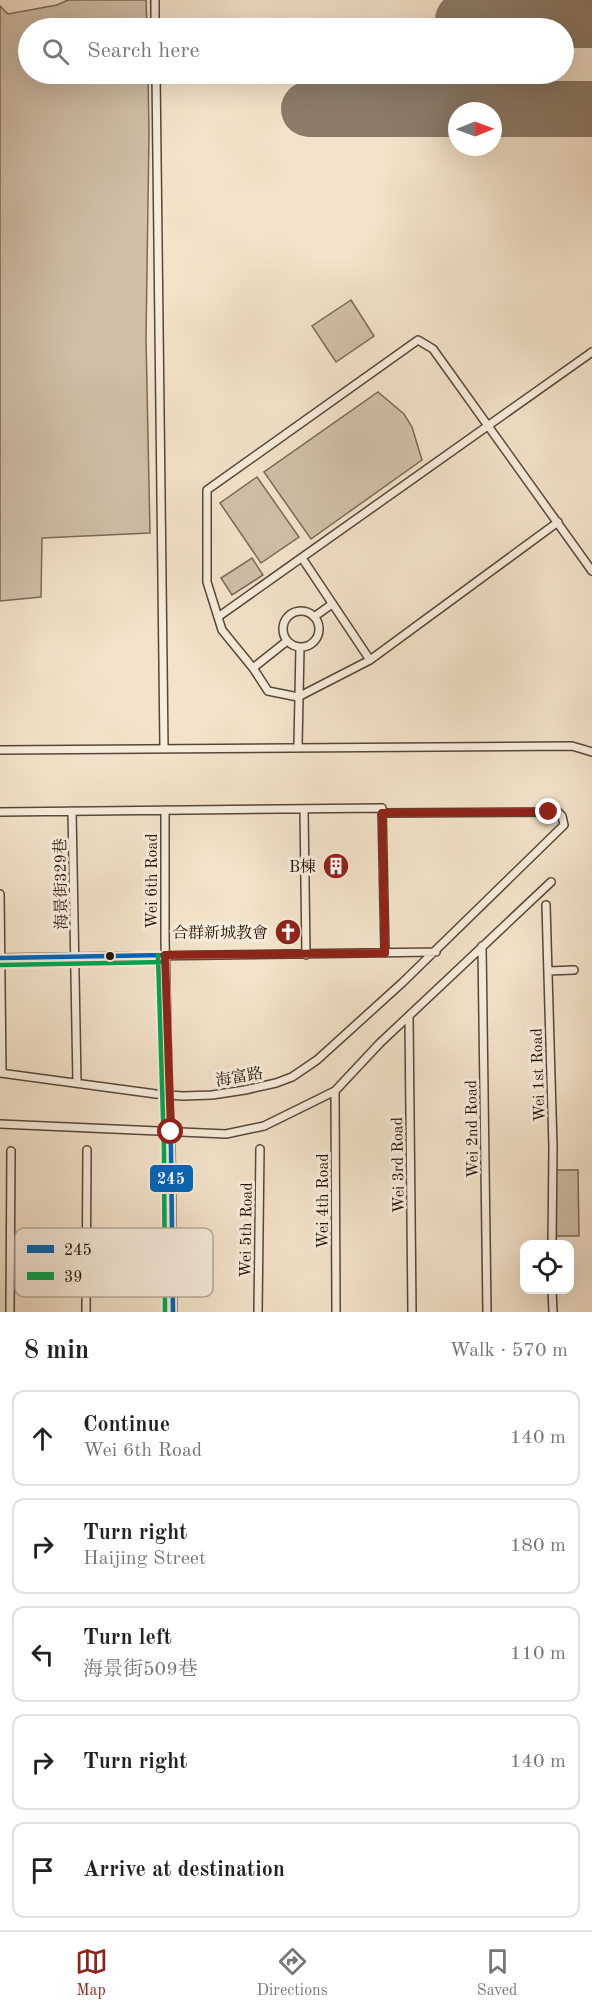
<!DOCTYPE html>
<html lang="en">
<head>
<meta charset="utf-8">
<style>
	body { margin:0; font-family:"Old Standard TT","Noto Serif TC",serif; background:#f6f6f6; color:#222 }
	.controls { position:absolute; right:18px; bottom:18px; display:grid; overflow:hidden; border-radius:12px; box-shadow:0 6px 24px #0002 }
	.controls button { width:54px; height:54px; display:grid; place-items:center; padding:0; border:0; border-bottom:2px solid #e0e0e0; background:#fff; color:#222; font:30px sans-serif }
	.compass { position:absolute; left:448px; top:102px; width:54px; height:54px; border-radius:50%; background:#fff; box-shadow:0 6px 24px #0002; rotate:89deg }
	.stop { position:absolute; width:18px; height:18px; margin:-14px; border:4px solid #8f2418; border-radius:50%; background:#fff }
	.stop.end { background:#8f2418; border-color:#fff; box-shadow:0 2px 6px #0008 }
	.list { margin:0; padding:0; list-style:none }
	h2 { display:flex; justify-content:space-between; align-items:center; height:78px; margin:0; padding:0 24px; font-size:26px }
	h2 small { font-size:20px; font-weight:400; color:#767676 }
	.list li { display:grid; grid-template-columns:39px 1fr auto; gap:18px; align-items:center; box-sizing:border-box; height:96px; margin:0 12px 12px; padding:0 12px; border:2px solid #e0e0e0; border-radius:12px }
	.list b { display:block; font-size:22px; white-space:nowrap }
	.list p { margin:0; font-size:20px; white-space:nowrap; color:#767676 }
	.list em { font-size:20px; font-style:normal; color:#767676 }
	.icon { flex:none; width:33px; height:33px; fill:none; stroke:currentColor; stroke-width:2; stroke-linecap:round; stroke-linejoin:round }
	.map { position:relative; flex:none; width:592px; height:1312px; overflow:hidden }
	.search { position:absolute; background:#fff; box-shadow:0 6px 24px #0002; left:18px; right:18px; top:18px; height:66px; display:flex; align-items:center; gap:15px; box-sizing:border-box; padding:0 21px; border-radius:33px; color:#767676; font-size:22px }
	.sheet { height:618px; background:#fff }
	nav { display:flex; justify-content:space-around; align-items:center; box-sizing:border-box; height:84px; border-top:2px solid #e0e0e0; background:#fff; font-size:16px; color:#767676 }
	nav a { display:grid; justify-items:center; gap:3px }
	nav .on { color:#8f2418 }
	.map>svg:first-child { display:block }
</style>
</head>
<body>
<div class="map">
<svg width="592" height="1312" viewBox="0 0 592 1312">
	<rect width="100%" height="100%" fill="#f3e3ca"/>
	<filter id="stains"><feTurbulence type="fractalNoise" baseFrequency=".00333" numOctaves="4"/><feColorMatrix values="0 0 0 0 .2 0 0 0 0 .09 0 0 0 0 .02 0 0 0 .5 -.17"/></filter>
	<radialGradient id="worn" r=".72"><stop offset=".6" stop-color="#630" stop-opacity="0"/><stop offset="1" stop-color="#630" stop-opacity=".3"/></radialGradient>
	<path fill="#d0c0a9" stroke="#7a6a58" stroke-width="1.5" d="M68 0H146L147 28H28V74H148L149 133 146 338 150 533 42 538 41 597 0 601V6L8 14 57 5Z
		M351 300 374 336 336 362 312 326Z
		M378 392 404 414 412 427 422 460 311 539 264 472Z
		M257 477 299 537 261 563 220 503Z
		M252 558 263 575 232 595 221 578Z
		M555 1170H578L579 1236H556Z"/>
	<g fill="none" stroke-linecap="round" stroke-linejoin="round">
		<path stroke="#8b7b68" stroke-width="22" d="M504 20V28
			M505 74V109"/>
		<path stroke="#8b7b68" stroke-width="56" d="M463 20H592
			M309 109H592"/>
		<defs>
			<path id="street" d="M155 0V28
				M156 74 164 748
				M558 522 370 660 298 697 268 691 253 668 222 630 207 582V490L418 340 433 349 592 571
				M302 558 370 660
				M283 629a18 18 0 1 1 36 0a18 18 0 1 1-36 0Z
				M218 617 592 352
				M314 617 332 604
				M253 668 287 641
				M298 746 300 647
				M0 750 572 746 592 752
				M304 809 306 955
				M165 810V939L168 1084 171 1150 173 1312
				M72 811 77 1083
				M0 812 382 808 385 953
				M0 894 2 1073
				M546 905 553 1147 552 1244
				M482 946 487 1312
				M0 958 436 952
				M548 971 574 970
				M409 1018 412 1312
				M0 1073 156 1094 183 1096 212 1095 245 1090 276 1083 292 1077 317 1060 402 983 564 825 562 816 558 812 382 813
				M335 1091 336 1312
				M0 1124 226 1134 264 1126 335 1091 380 1043 551 882
				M552 1290 553 1312
				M10 1312 11 1151
				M86 1312 87 1150
				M258 1312 260 1149"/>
		</defs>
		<use href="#street" stroke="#574737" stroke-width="10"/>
		<use href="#street" stroke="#f7eddd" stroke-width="7"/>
		<defs>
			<path id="bus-1" d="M165 955 171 1150 173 1312
				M0 958 165 955"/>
			<path id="bus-2" d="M158 955 164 1150 165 1312
				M0 965 165 962"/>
		</defs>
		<use href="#bus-1" stroke="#f7eddd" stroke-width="9"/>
		<use href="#bus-2" stroke="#f7eddd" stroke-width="9"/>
		<use href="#bus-1" stroke="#0065bd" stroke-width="4.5"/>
		<use href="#bus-2" stroke="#00a651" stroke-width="4.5"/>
	</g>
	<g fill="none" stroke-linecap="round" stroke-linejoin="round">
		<path stroke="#8f2418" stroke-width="8" d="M171 1132 165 955 385 953 382 813 549 812"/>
	</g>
	<defs>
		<symbol id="building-disc" viewBox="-11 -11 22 22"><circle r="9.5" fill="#8f2418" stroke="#f7eddd"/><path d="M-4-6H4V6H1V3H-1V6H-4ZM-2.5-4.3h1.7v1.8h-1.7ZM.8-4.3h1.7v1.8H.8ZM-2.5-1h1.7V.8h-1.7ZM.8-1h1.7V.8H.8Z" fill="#fff"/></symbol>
		<symbol id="church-disc" viewBox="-11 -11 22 22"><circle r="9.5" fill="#8f2418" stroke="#f7eddd"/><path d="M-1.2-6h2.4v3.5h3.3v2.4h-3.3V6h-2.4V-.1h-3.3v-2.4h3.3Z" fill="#fff"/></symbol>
	</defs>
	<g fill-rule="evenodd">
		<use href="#building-disc" x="321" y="851" width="30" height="30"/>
		<use href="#church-disc" x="273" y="917" width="30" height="30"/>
	</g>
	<circle fill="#231306" stroke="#f7eddd" stroke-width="2" cx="110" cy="956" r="5"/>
	<g text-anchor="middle" stroke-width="6" stroke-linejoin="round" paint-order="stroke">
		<g font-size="16" fill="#231306" stroke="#f7eddd" text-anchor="end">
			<text x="316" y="872">B棟</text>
			<text x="268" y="938">合群新城教會</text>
		</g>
		<g font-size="16" fill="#231306" stroke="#f7eddd">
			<text transform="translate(151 881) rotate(-90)" y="6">Wei 6th Road</text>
			<text transform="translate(60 884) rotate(-91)" y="6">海景街329巷</text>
			<text transform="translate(537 1075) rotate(-92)" y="6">Wei 1st Road</text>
			<text transform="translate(239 1076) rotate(-10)" y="6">海富路</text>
			<text transform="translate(471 1129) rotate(-91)" y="6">Wei 2nd Road</text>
			<text transform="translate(397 1165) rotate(-91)" y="6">Wei 3rd Road</text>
			<text transform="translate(322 1201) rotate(-90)" y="6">Wei 4th Road</text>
			<text transform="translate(245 1230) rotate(-89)" y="6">Wei 5th Road</text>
		</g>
	</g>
	<rect x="15" y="1228" width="198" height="69" rx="9" fill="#f7eddd" stroke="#b7ac9c" stroke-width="1.5"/>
	<rect x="27" y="1245" width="27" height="8" fill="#0065bd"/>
	<rect x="27" y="1272" width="27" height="8" fill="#00a651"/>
	<g font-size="16" fill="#231306">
		<text x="64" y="1255">245</text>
		<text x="64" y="1282">39</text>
	</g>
	<rect stroke="#f7eddd" stroke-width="2" x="149" y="1164" width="45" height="29" rx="6" fill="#0065bd"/>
	<g font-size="16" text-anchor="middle" font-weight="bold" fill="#fff">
		<text x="171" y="1184">245</text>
	</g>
	<rect width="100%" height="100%" filter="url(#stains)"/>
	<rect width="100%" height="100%" fill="url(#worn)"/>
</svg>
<div class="controls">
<button><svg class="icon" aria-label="locate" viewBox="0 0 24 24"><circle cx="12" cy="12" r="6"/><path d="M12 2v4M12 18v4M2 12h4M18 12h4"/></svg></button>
</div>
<svg class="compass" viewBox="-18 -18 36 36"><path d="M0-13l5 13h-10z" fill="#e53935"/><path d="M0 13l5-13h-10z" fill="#767676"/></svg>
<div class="stop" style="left:171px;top:1132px"></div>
<div class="stop end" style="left:549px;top:812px"></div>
<div class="search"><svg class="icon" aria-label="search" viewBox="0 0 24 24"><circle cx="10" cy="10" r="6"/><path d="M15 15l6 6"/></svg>Search here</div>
</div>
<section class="sheet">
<h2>8 min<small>Walk · 570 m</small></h2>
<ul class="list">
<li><svg class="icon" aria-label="ahead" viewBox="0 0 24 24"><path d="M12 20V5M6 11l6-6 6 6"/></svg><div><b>Continue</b><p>Wei 6th Road</p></div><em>140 m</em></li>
<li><svg class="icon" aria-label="right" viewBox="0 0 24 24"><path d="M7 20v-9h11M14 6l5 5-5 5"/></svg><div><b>Turn right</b><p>Haijing Street</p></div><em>180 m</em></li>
<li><svg class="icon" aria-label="left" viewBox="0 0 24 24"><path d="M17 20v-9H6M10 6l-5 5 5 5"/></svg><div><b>Turn left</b><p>海景街509巷</p></div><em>110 m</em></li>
<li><svg class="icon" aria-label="right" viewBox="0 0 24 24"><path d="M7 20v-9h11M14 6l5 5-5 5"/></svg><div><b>Turn right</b></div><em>140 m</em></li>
<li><svg class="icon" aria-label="arrive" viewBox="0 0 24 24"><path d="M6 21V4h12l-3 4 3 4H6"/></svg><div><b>Arrive at destination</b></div></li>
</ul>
</section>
<nav>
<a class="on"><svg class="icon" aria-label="map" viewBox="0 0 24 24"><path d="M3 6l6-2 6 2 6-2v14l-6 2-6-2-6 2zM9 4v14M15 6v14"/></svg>Map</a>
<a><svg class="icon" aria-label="directions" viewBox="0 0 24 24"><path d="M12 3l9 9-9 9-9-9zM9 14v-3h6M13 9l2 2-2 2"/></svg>Directions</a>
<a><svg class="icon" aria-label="saved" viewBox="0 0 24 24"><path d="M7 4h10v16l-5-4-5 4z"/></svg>Saved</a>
</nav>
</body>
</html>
